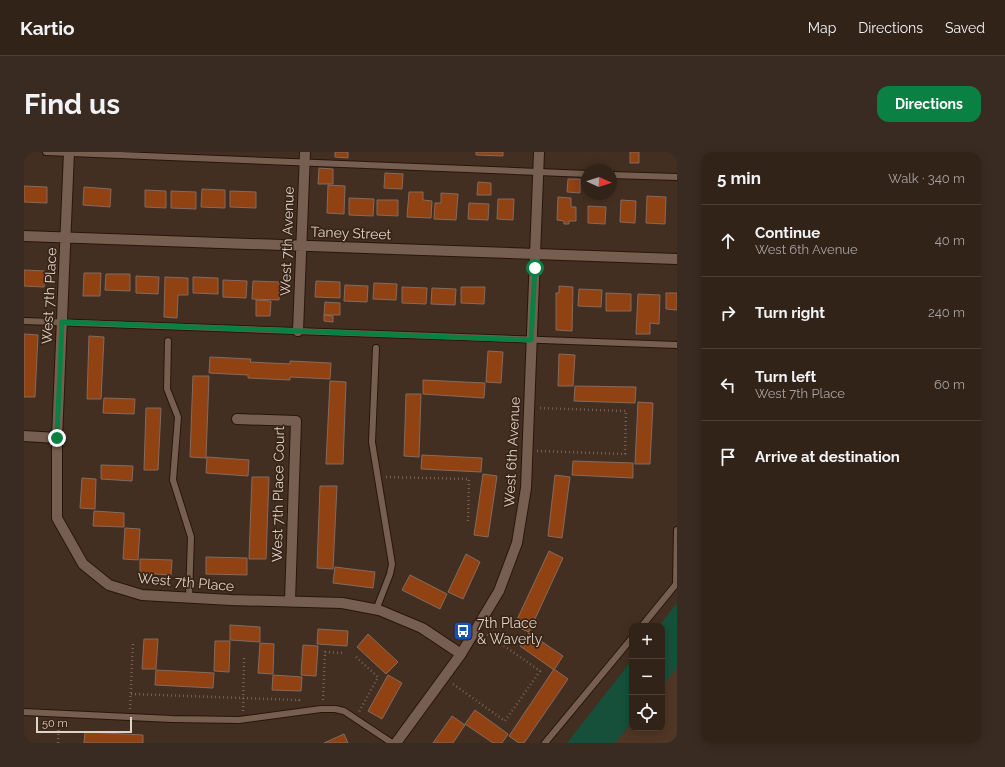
<!DOCTYPE html>
<html lang="en">
<head>
<meta charset="utf-8">
<style>
	body { margin:0; font-family:Raleway,sans-serif; background:#3a2b22; color:#f1f3f6 }
	.controls { position:absolute; right:12px; bottom:12px; display:grid; overflow:hidden; border-radius:8px; box-shadow:0 2px 10px #0003 }
	.controls button { width:36px; height:36px; display:grid; place-items:center; padding:0; border:0; border-bottom:1px solid #4d4038; background:#322319; color:#f1f3f6; font:20px sans-serif }
	.compass { position:absolute; left:557px; top:12px; width:36px; height:36px; border-radius:50%; background:#322319; box-shadow:0 2px 10px #0003; rotate:93deg }
	.scale { position:absolute; left:12px; bottom:10px; width:96px; box-sizing:border-box; padding-left:4px; border:2px solid #dfd2c9; border-top:0; font-size:11px; line-height:14px; white-space:nowrap; color:#dfd2c9; -webkit-text-stroke:3px #382518; paint-order:stroke }
	.stop { position:absolute; width:12px; height:12px; margin:-9px; border:3px solid #0b8043; border-radius:50%; background:#fff }
	.stop.end { background:#0b8043; border-color:#fff; box-shadow:0 1px 4px #0008 }
	.list { margin:0; padding:0; list-style:none }
	h2 { display:flex; justify-content:space-between; align-items:center; height:52px; margin:0; padding:0 16px; font-size:17px }
	h2 small { font-size:13px; font-weight:400; color:#a8a4a2 }
	.list li { display:grid; grid-template-columns:26px 1fr auto; gap:12px; align-items:center; box-sizing:border-box; height:72px; padding:0 16px; border-top:1px solid #4d4038 }
	.list b { display:block; font-size:15px; white-space:nowrap }
	.list p { margin:0; font-size:13px; white-space:nowrap; color:#a8a4a2 }
	.list em { font-size:13px; font-style:normal; color:#a8a4a2 }
	.icon { flex:none; width:22px; height:22px; fill:none; stroke:currentColor; stroke-width:2; stroke-linecap:round; stroke-linejoin:round }
	.map { position:relative; flex:none; width:653px; height:591px; overflow:hidden; border-radius:12px }
	header { display:flex; align-items:center; gap:24px; box-sizing:border-box; height:56px; padding:0 20px; background:#322319; border-bottom:1px solid #4d4038 }
	header strong { font-size:19px }
	nav { display:flex; gap:22px; margin-inline-start:auto; font-size:14px }
	.intro { display:flex; align-items:center; justify-content:space-between; box-sizing:border-box; height:96px; padding:0 24px }
	h1 { margin:0; font-size:28px }
	.button { padding:10px 18px; border-radius:12px; background:#0b8043; color:#fff; font-size:14px; font-weight:700 }
	main { display:flex; gap:24px; padding:0 24px }
	aside { flex:1; background:#322319; border-radius:12px; box-shadow:0 2px 10px #0003 }
	.map>svg:first-child { display:block }
</style>
</head>
<body>
<header>
<strong>Kartio</strong>
<nav><a>Map</a><a>Directions</a><a>Saved</a></nav>
</header>
<div class="intro"><h1>Find us</h1><a class="button">Directions</a></div>
<main>
<div class="map">
<svg width="653" height="591" viewBox="0 0 653 591">
	<rect width="100%" height="100%" fill="#432f21"/>
	<path fill="#503625" d="M653 516V591H591L608 570V576H638V534Z"/>
	<path fill="#17503a" d="M653 451V516L638 534V474H635Z
		M608 508V570L591 591H543Z"/>
	<path fill="#904212" stroke="#846b5f" d="M311 0H324V6L311 5Z
		M452 0H479V4L452 3Z
		M606 0H615V11H606Z
		M295 16 309 17V32H294Z
		M361 21 379 22 378 37 360 36Z
		M544 27H556V41L543 40Z
		M454 30 467 31V43H453Z
		M304 33 321 34 320 62 303 61Z
		M0 34 23 35V51L0 50Z
		M60 35 87 37 86 55 59 53Z
		M178 37 201 38V56L177 55Z
		M121 38 142 39V56L121 55Z
		M147 39 172 40V57L147 56Z
		M206 39 232 40V56L206 55Z
		M385 40H399V48L408 49 407 66 383 65Z
		M417 41 434 42 432 68 410 67 411 51H417Z
		M623 44 642 45 641 72 622 71Z
		M534 45 547 46V55H552V69H545V72H540V69L533 68Z
		M325 46 350 47 349 64 325 63Z
		M474 47H490L489 68 473 67Z
		M353 48H374V64L353 63Z
		M597 48 612 49 611 71 596 70Z
		M445 51 465 52 464 68 444 67Z
		M564 54 582 55 581 72 564 71Z
		M0 118 21 119 20 135 0 134Z
		M60 121H77L76 144H59Z
		M82 122H106V139L81 138Z
		M112 124 135 125 134 142 112 141Z
		M141 125 164 126V143H154L153 166 140 165Z
		M169 125 194 126V142L169 141Z
		M199 128 223 129 222 146 199 145Z
		M229 129 256 130 255 148 228 147Z
		M292 129 316 130V146L291 145Z
		M350 131 373 132 372 148 349 147Z
		M321 133 344 134 343 150 320 149Z
		M535 134 549 135 548 179 532 178V141H535Z
		M378 135 403 136 402 152 378 151Z
		M437 135H461L460 152 437 151Z
		M408 136 432 137 431 153 407 152Z
		M555 137 578 138 577 155 554 154Z
		M582 141 607 142V159H582Z
		M642 141H653V158L642 157Z
		M614 142 636 143 635 172 626 171V182H612Z
		M232 148 247 149 246 164H232Z
		M301 150 316 151V163H300Z
		M300 163 309 164V170L300 169Z
		M0 182 14 183 11 245H0Z
		M65 184 80 185 77 247H63Z
		M464 199 479 200 477 231 462 230Z
		M535 202 551 203 549 234H534Z
		M186 205 227 207 226 210 266 212V209L307 211 306 227 266 225V228L224 226V223L185 221Z
		M169 224H185L182 306 166 305Z
		M399 228 461 231 460 246 399 242Z
		M306 229 322 230 319 312H302Z
		M551 234 612 235 611 251 550 249Z
		M382 242H397L395 305 380 304Z
		M80 246 111 247 110 262 79 261Z
		M614 250 629 251 626 312H611Z
		M122 256H137L134 318H120Z
		M398 303 458 306 457 320 397 317Z
		M183 305 225 308 224 324 182 321Z
		M549 309 609 311V326L548 323Z
		M77 313 109 314 108 329 77 327Z
		M459 322 473 324 464 385 450 383Z
		M531 323 546 325 538 386 524 384Z
		M228 325H245L242 407H225Z
		M58 326 72 327 71 357 56 356Z
		M296 334H313L309 417 293 416Z
		M70 359 100 361V375L69 374Z
		M101 376 116 377 114 408 99 407Z
		M525 399 539 406 505 480 490 474Z
		M442 402 456 410 439 447 424 440Z
		M182 405 223 406V423L182 422Z
		M116 407 148 408 147 423 116 421Z
		M311 415 351 420 349 436 309 431Z
		M386 423 423 442 416 457 378 438Z
		M206 473 236 475V490L206 488Z
		M294 477 324 479 323 494 293 492Z
		M505 481 539 504 530 518 496 494Z
		M344 482 374 510 362 522 333 495Z
		M120 487H134L132 517H118Z
		M191 489H206L205 520 190 519Z
		M236 491 250 492 249 522 234 521Z
		M279 493 294 494 292 524 277 523Z
		M530 517 544 527 500 591H495L485 584Z
		M132 518 190 521 189 536 131 533Z
		M249 523 278 525 277 539 248 538Z
		M364 523 378 531 358 567 344 559Z
		M451 558 484 582 478 591H469L441 572Z
		M428 564 441 573 429 591H409Z
		M61 580 119 583V591H60Z
		M320 582 324 591H300Z"/>
	<g fill="none" stroke-linecap="round" stroke-linejoin="round">
		<defs>
			<path id="service" d="M22 0 563 22
				M587 23 653 25
				M0 169 653 193
				M144 189 143 237 154 265 149 328 167 385 165 446
				M352 196 348 290 368 412 366 422 352 458
				M652 433 653 378
				M618 474 653 431
				M0 560 148 567 215 568 297 557H311L320 559 368 591
				M521 591 608 486"/>
			<path id="minor" d="M45 0 33 286V366L59 412 85 433 118 443 207 448 318 451 355 458 398 476 437 502
				M0 84 653 107
				M274 179 281 0
				M213 267 272 269 266 449
				M0 284 33 286
				M372 591 437 502 475 439 493 391 502 336 515 0"/>
		</defs>
		<use href="#service" stroke="#29160a" stroke-width="8"/>
		<use href="#minor" stroke="#29160a" stroke-width="12"/>
		<path stroke="#736155" stroke-width="2.5" stroke-dasharray="1 3" stroke-linecap="butt" d="M513 299 601 302 602 259 516 256
			M362 325 445 327 444 370
			M332 505 354 525 335 560
			M429 532 481 569 516 519 463 482
			M107 542 275 548V551
			M299 548 301 500 320 501
			M106 557 109 490
			M219 559 220 505
			M34 591 35 570"/>
		<use href="#service" stroke="#765f50" stroke-width="6"/>
		<use href="#minor" stroke="#765f50" stroke-width="10"/>
	</g>
	<g fill="none" stroke-linecap="round" stroke-linejoin="round">
		<path stroke="#0b8043" stroke-width="5" d="M33 286 38 170 507 188 511 116"/>
	</g>
	<defs>
		<symbol id="bus-square" viewBox="-11 -11 22 22"><rect x="-9" y="-9" width="18" height="18" rx="4" fill="#1a4fb4" stroke="#382518"/><path d="M-5-6H5V4H4V6H2V4H-2V6H-4V4H-5ZM-3.5-4V0h7V-4ZM-3.5 1.2v1.5H-2V1.2ZM2 1.2v1.5H3.5V1.2Z" fill="#fff"/></symbol>
	</defs>
	<g fill-rule="evenodd">
		<use href="#bus-square" x="428" y="468" width="22" height="22"/>
	</g>
	<g text-anchor="middle" stroke-width="3.5" stroke-linejoin="round" paint-order="stroke">
		<g font-size="14" fill="#dfd2c9" stroke="#382518">
			<text transform="translate(327 81) rotate(2)" y="5">Taney Street</text>
			<text transform="translate(263 89) rotate(-88)" y="5">West 7th Avenue</text>
			<text transform="translate(25 144) rotate(-87)" y="5">West 7th Place</text>
			<text transform="translate(488 300) rotate(-87)" y="5">West 6th Avenue</text>
			<text transform="translate(254 342) rotate(-89)" y="5">West 7th Place Court</text>
			<text transform="translate(162 430) rotate(5)" y="5">West 7th Place</text>
		</g>
		<g font-size="14" fill="#dfd2c9" stroke="#382518" text-anchor="start">
			<text x="453" y="476">7th Place<tspan x="453" dy="16">&amp; Waverly</tspan></text>
		</g>
	</g>
</svg>
<div class="controls">
<button>+</button>
<button>−</button>
<button><svg class="icon" aria-label="locate" viewBox="0 0 24 24"><circle cx="12" cy="12" r="6"/><path d="M12 2v4M12 18v4M2 12h4M18 12h4"/></svg></button>
</div>
<svg class="compass" viewBox="-18 -18 36 36"><path d="M0-13l5 13h-10z" fill="#e53935"/><path d="M0 13l5-13h-10z" fill="#a8a4a2"/></svg>
<div class="scale">50 m</div>
<div class="stop" style="left:511px;top:116px"></div>
<div class="stop end" style="left:33px;top:286px"></div>
</div>
<aside>
<h2>5 min<small>Walk · 340 m</small></h2>
<ul class="list">
<li><svg class="icon" aria-label="ahead" viewBox="0 0 24 24"><path d="M12 20V5M6 11l6-6 6 6"/></svg><div><b>Continue</b><p>West 6th Avenue</p></div><em>40 m</em></li>
<li><svg class="icon" aria-label="right" viewBox="0 0 24 24"><path d="M7 20v-9h11M14 6l5 5-5 5"/></svg><div><b>Turn right</b></div><em>240 m</em></li>
<li><svg class="icon" aria-label="left" viewBox="0 0 24 24"><path d="M17 20v-9H6M10 6l-5 5 5 5"/></svg><div><b>Turn left</b><p>West 7th Place</p></div><em>60 m</em></li>
<li><svg class="icon" aria-label="arrive" viewBox="0 0 24 24"><path d="M6 21V4h12l-3 4 3 4H6"/></svg><div><b>Arrive at destination</b></div></li>
</ul>
</aside>
</main>
</body>
</html>
